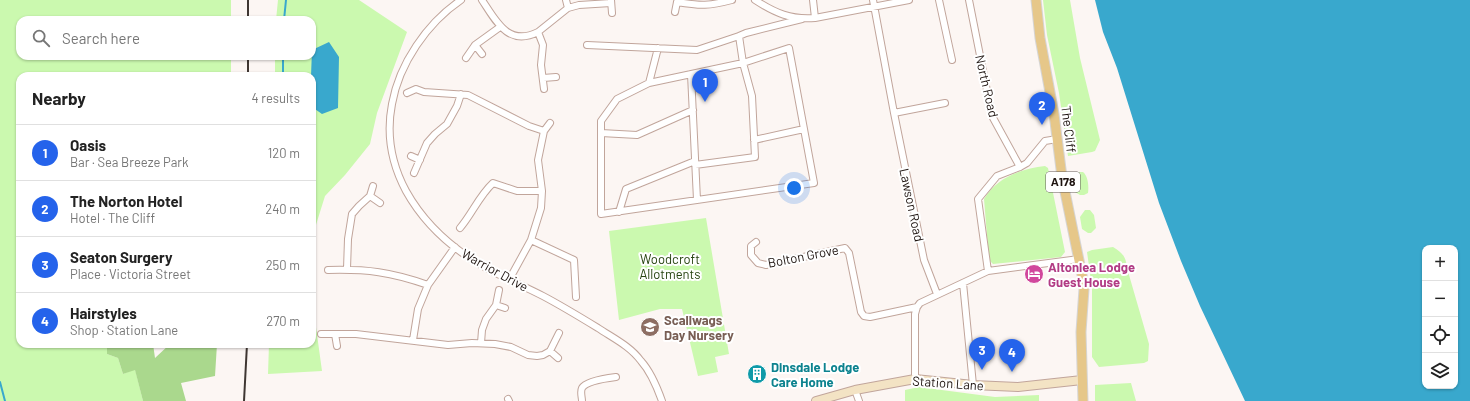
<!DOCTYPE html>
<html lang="en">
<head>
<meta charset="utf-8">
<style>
	body { margin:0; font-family:Barlow,sans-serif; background:#f6f6f6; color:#222 }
	.controls { position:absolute; right:12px; bottom:12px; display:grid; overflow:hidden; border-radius:8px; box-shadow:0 1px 3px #0004 }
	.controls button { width:36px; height:36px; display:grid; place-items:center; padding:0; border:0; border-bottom:1px solid #e0e0e0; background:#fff; color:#222; font:20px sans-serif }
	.you { position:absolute; left:794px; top:188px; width:14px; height:14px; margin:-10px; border:3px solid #fff; border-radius:50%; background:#1a73e8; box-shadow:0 0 0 6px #1a73e833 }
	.badge { display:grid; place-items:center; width:26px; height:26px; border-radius:50%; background:#2563eb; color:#fff; font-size:13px; font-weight:700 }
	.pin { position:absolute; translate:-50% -33px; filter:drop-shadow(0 1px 2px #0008) }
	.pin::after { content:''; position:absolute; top:21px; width:14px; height:12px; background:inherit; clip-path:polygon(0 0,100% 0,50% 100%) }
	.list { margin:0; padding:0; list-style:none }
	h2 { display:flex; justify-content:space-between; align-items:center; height:52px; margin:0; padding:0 16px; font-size:17px }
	h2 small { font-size:13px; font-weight:400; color:#767676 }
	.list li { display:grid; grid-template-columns:26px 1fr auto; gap:12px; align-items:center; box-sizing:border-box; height:56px; padding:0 16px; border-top:1px solid #e0e0e0 }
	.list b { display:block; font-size:15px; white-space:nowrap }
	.list p { margin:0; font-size:13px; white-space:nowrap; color:#767676 }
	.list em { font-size:13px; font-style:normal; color:#767676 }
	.icon { flex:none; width:22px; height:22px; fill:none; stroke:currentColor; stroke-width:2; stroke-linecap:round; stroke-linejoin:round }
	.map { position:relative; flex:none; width:1470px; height:401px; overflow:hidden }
	.search { position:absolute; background:#fff; box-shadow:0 1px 3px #0004; left:16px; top:16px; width:300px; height:44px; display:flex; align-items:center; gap:10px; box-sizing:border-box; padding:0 14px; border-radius:12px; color:#767676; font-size:15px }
	.panel { position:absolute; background:#fff; box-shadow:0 1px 3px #0004; left:16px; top:72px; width:300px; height:276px; border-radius:12px }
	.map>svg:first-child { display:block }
</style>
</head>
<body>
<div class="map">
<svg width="1470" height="401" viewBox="0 0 1470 401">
	<rect width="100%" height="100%" fill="#fcf6f3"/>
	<path fill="#cbf9af" d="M0 0H231V20H20V56H231V76H20V344H107V354L118 358 123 374 135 369 143 401H0Z
		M278 0H359L407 32 377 113 370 144 345 175 325 196 315 228 316 265 315 270V320L322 371 268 374 269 344H312V76H275V56H312V20H276Z
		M1043 0H1070L1080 58 1100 140 1095 151 1092 152 1068 156 1059 93 1047 35Z
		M1045 166 1048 168 1065 252 1061 257 993 264 989 260 984 199C997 177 1021 169 1045 166Z
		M1078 172H1083C1088 176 1089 186 1088 193L1084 195H1080L1075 192 1073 178Z
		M1085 210H1090L1094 215 1096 228 1091 233H1088L1082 229 1080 217Z
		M706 218 729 354 715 357 718 372 698 376 682 309H660L619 320 609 231Z
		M1113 247C1123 253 1126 257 1127 268L1149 344 1148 361 1144 363 1099 367 1092 357V288L1087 252 1092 250Z
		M1131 383 1136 401H1095V385Z
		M919 387 995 397 1039 395V401H905V390Z"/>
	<path fill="#aad88d" d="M107 344H153L155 358 170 344H217L215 376 181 383 186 401H143L135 370 123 374 118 358 107 354Z"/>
	<path fill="#39a8cd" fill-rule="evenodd" d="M1095 0H1470V401H1245L1200 306 1181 261 1159 203 1117 68 1103 32ZM1425 248H1455V386H1425Z
		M329 42 339 57 338 108 322 114 312 107 311 76 312 50Z"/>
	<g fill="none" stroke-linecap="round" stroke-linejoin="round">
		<path stroke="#39a8cd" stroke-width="2" d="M284 20 286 0
			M283 76V56
			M0 382 5 401"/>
		<defs>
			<path id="minor" d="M461 0C427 23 399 64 392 104 386 135 391 163 406 191 421 218 443 240 468 257 491 273 518 283 543 296 562 306 580 317 598 328 613 338 630 346 641 361 651 372 657 387 662 401
				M482 0C496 21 508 47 538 32L568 8 579 5 611 3
				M566 0 568 8
				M611 0 612 13
				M678 0 677 2C701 6 709 6 732 0
				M755 0C775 13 791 20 815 18L909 0
				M813 0 815 18
				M873 0 894 113 924 260 937 294
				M939 0 952 60
				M969 0 992 116 1020 167
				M675 12 677 2
				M538 32 543 45 541 65 544 89
				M475 45 482 54
				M587 45 697 50 739 36
				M789 48 814 183 601 214V121L617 99 649 83 743 63Z
				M466 58 475 45 500 27
				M691 74 697 200
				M543 78 556 77
				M649 83 658 48
				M407 93 416 89 424 92 468 95 529 126 544 131 538 160 542 191 541 208 531 240 574 260 576 297
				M894 113 945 103
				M544 131 550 123
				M601 133 637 135 693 110
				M754 140 804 129
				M411 156 420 160
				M695 165 755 157 752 96 743 63 739 36 746 33 802 19
				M414 173 427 143 435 134 447 124 457 106 461 94
				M370 196 380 203
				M619 212 626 189 695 161
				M460 228C472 214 479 196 493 183L517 191H542
				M756 242 751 246V255L758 263 766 265 845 248 849 253 861 312 864 316 870 317 917 307
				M347 269 348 239 352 214 359 206 370 196 373 186
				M328 270C367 269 391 272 428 285
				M988 271 978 199 997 176 1020 167 1027 163 1045 141 1057 139
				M509 280 531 240
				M963 283 973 385
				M496 305 505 308
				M321 334H356L448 345 472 343 495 344 511 347 528 355 537 356 543 355 550 351 559 333
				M335 334 337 346
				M413 340 418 309 428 285 455 247
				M481 343 482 330 486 319 496 305 499 290
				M550 351 558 358
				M915 379V314L917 307 920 303 988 271 1079 259
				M855 390 859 401
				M508 399 509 401
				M582 401C582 397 580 392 582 388 586 381 608 378 616 377"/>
			<path id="secondary" d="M816 401 855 390 915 379 973 385 1018 387 1082 380"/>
			<path id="primary" d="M1036 0 1040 38 1054 114 1062 177 1082 275 1084 289 1081 332 1083 401"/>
		</defs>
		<use href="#minor" stroke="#c1a59b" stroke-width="8"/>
		<use href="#secondary" stroke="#c1a59b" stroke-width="10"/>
		<use href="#primary" stroke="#d6d5d4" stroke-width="11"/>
		<use href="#minor" stroke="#fff" stroke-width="6"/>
		<use href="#secondary" stroke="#f3e3c4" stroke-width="8"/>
		<use href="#primary" stroke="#e6c789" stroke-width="9"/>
		<path stroke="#3f3632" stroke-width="2" d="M248 0V20
			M248 56V76
			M244 401 247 344"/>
	</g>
	<defs>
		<symbol id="hotel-disc" viewBox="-11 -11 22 22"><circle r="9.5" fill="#d1479c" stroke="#fff"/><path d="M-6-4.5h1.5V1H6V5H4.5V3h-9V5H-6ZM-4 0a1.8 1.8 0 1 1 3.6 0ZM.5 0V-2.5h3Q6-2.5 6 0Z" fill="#fff"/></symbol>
		<symbol id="school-disc" viewBox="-11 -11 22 22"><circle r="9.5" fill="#8d6e63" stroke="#fff"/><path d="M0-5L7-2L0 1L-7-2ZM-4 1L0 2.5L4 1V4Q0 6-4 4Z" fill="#fff"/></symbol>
		<symbol id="building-disc" viewBox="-11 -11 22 22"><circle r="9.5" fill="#0f9aa8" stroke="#fff"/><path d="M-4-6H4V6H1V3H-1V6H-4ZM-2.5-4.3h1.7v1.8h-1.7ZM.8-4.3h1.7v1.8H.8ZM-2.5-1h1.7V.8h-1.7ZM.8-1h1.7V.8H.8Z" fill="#fff"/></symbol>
	</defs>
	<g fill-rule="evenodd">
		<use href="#hotel-disc" x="1023" y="263" width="22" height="22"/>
		<use href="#school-disc" x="639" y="316" width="22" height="22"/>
		<use href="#building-disc" x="746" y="363" width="22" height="22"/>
	</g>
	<g text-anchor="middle" stroke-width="4" stroke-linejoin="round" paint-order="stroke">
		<rect fill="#fff" stroke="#625a58" stroke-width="1" x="1046" y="172" width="34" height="20" rx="3"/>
		<g font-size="12" font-weight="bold" fill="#1e1410">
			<text x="1063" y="186">A178</text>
		</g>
		<g font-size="13" fill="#1e1410" stroke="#fff">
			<text transform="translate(987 86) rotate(77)" y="5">North Road</text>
			<text transform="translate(1069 129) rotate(83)" y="5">The Cliff</text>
			<text transform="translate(912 205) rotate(78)" y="5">Lawson Road</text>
			<text transform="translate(803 256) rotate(-11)" y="5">Bolton Grove</text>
			<text transform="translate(495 270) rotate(29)" y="5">Warrior Drive</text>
			<text transform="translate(948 383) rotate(4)" y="5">Station Lane</text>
		</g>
		<g font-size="13" fill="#284512" stroke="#fff">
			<text x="670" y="264">Woodcroft<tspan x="670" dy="15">Allotments</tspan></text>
		</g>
		<g font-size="13" font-weight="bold" fill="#b23c85" stroke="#fff" text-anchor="start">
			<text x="1048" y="272">Altonlea Lodge<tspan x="1048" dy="15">Guest House</tspan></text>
		</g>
		<g font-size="13" font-weight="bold" fill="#785e54" stroke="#fff" text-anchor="start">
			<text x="664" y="325">Scallwags<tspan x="664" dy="15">Day Nursery</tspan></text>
		</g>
		<g font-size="13" font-weight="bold" fill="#0d838f" stroke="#fff" text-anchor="start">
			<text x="771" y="372">Dinsdale Lodge<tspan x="771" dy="15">Care Home</tspan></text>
		</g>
	</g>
</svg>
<div class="controls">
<button>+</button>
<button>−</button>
<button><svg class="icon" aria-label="locate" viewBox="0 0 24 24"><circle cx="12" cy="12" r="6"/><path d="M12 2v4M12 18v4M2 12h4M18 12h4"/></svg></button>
<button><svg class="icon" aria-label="layers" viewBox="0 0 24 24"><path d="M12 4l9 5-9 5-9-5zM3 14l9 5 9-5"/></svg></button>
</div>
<div class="you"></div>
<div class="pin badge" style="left:705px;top:102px">1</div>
<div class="pin badge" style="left:1042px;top:125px">2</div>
<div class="pin badge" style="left:982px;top:370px">3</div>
<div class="pin badge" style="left:1012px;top:372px">4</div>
<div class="search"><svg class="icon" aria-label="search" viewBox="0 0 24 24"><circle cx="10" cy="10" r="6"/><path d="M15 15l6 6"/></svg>Search here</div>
<section class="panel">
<h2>Nearby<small>4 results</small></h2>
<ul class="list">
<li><span class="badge">1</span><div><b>Oasis</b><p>Bar · Sea Breeze Park</p></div><em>120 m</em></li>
<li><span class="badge">2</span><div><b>The Norton Hotel</b><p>Hotel · The Cliff</p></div><em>240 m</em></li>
<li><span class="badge">3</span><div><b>Seaton Surgery</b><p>Place · Victoria Street</p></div><em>250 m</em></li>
<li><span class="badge">4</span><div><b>Hairstyles</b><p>Shop · Station Lane</p></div><em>270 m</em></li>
</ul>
</section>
</div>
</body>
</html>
